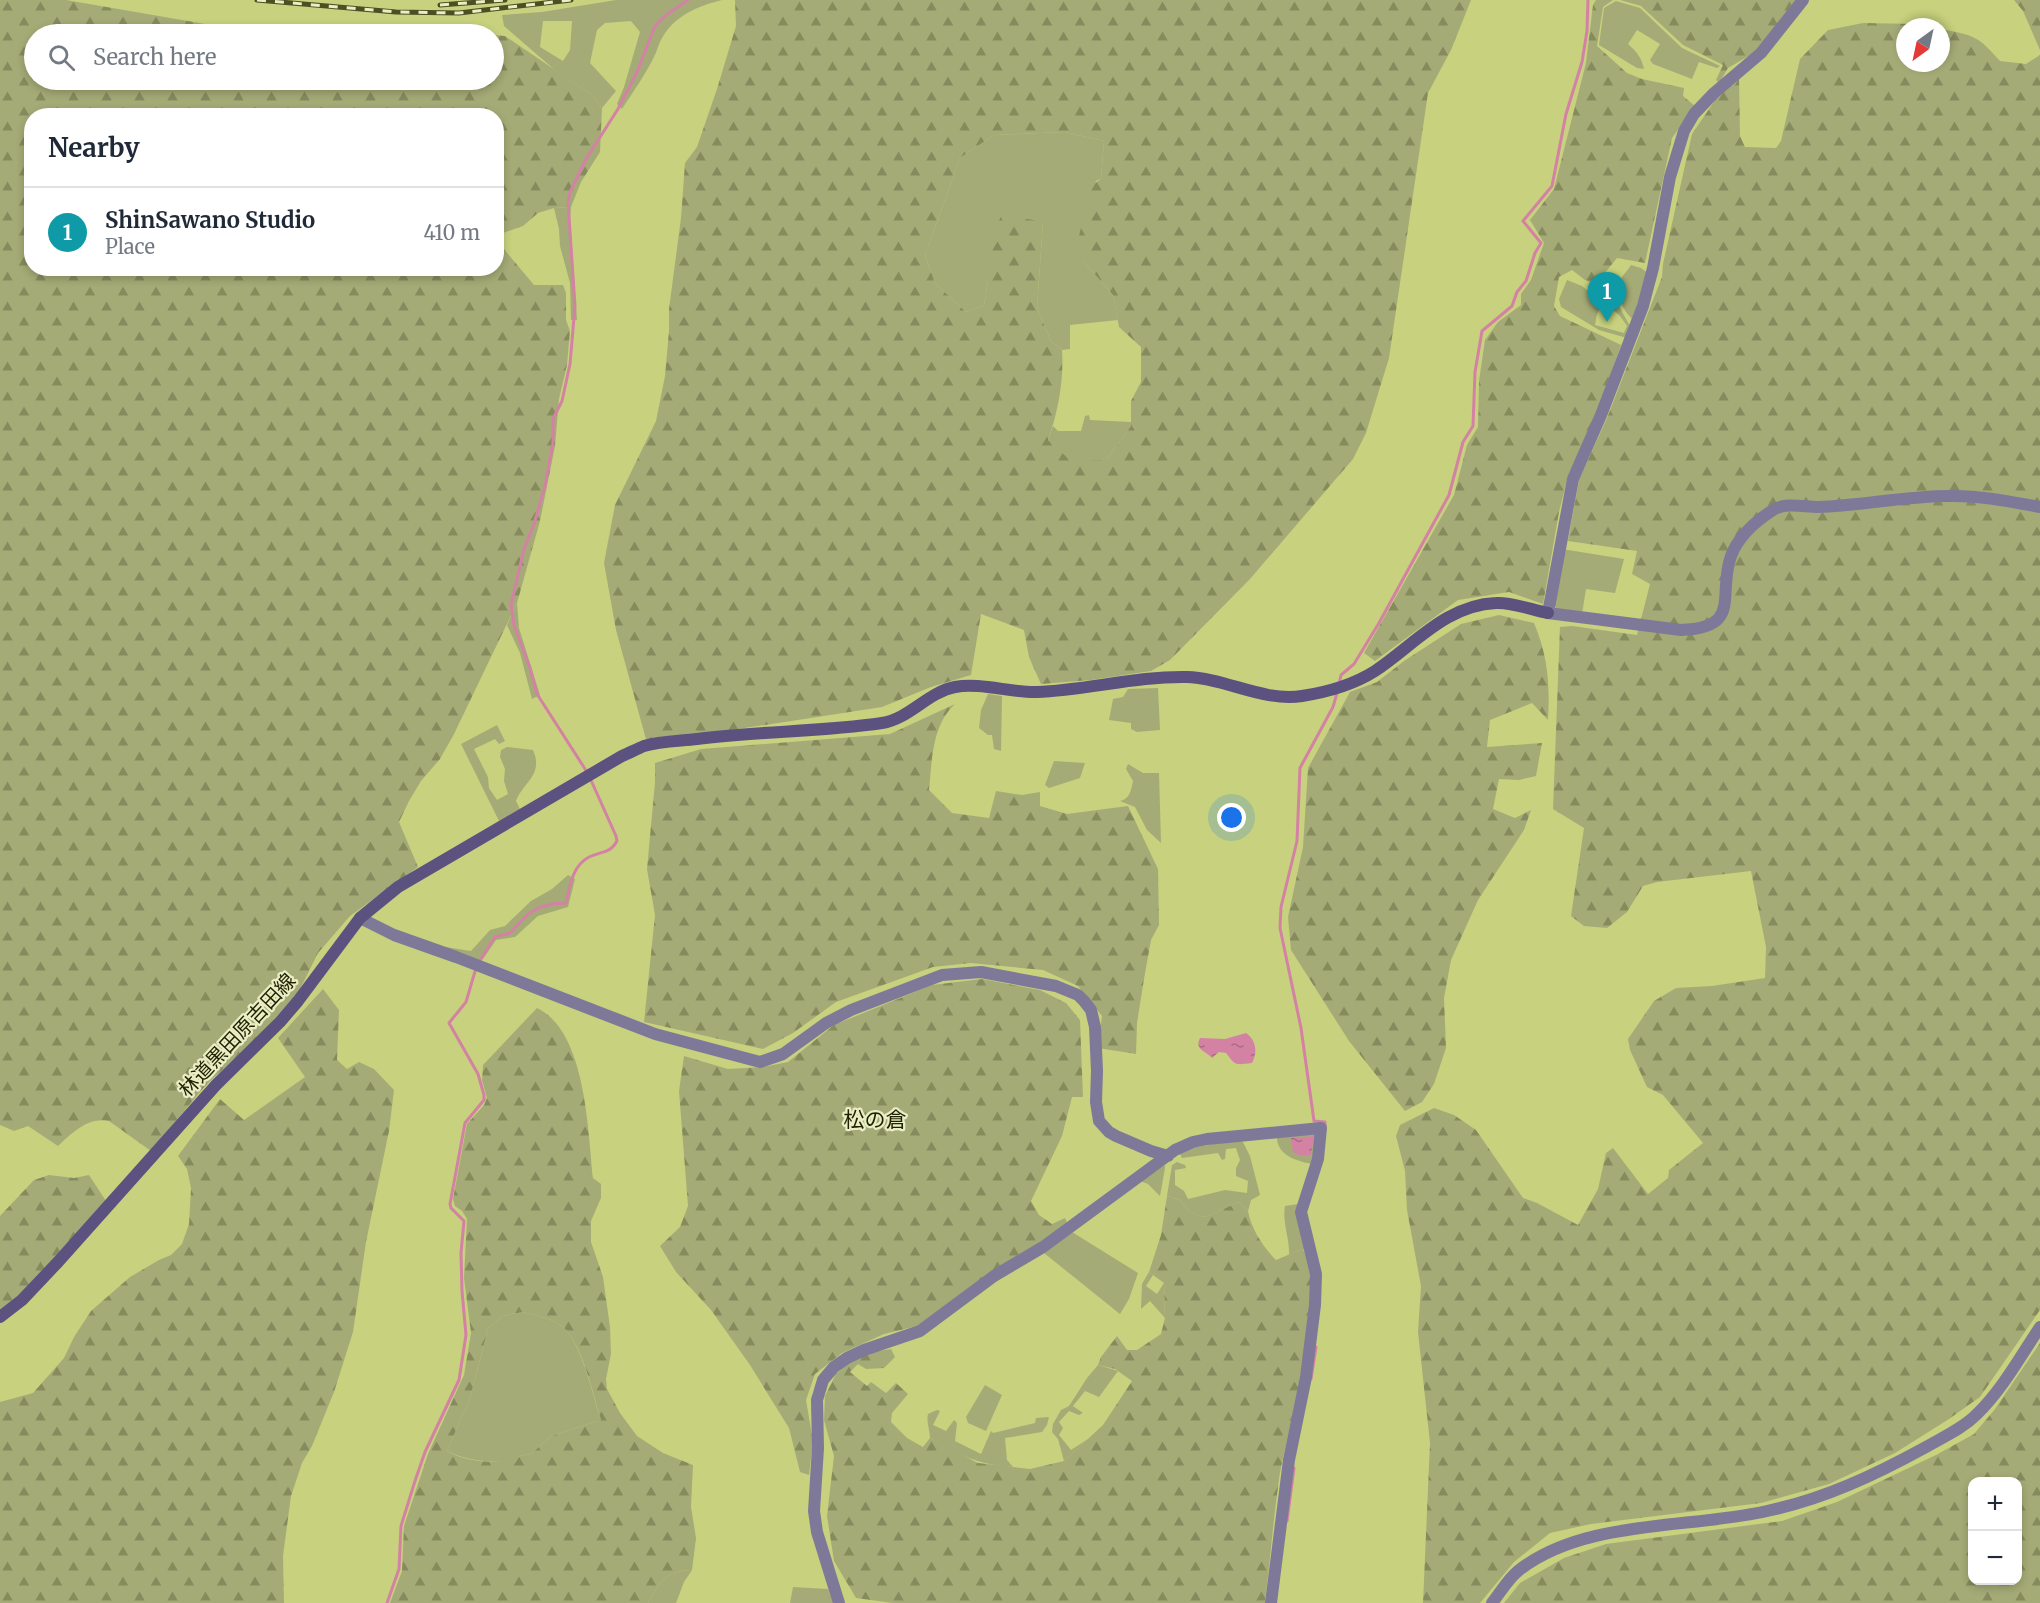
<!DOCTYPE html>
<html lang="en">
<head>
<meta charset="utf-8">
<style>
	body { margin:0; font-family:Merriweather,"Noto Sans JP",serif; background:#f6f6f7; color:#1f2937 }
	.controls { position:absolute; right:18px; bottom:18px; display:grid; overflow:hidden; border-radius:12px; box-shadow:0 3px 9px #0003 }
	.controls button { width:54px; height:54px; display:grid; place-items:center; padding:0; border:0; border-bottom:2px solid #e0e1e3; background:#fff; color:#1f2937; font:30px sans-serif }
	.compass { position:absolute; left:1896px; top:18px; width:54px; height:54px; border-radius:50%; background:#fff; box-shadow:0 3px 9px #0003; rotate:213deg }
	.you { position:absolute; left:1232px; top:818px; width:21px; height:21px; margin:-15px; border:4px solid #fff; border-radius:50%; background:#1a73e8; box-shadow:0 0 0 9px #1a73e833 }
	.badge { display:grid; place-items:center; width:39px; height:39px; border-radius:50%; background:#724dc6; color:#fff; font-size:20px; font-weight:700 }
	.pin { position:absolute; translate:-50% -50px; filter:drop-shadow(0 2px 3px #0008) }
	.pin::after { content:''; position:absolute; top:32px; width:21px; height:18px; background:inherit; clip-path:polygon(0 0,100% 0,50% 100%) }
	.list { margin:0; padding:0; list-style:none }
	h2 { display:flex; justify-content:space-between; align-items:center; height:78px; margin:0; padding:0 24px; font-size:26px }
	h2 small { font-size:20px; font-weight:400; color:#747a83 }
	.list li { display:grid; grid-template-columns:39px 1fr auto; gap:18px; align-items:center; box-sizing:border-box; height:90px; padding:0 24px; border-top:2px solid #e0e1e3 }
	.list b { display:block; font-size:22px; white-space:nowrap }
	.list p { margin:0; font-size:20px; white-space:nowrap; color:#747a83 }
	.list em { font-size:20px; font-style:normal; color:#747a83 }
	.icon { flex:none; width:33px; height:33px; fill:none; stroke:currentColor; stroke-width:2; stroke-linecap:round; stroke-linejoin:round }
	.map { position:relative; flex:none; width:2040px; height:1603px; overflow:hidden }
	.search { position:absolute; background:#fff; box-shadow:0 3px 9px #0003; left:24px; top:24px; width:480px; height:66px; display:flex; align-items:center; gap:15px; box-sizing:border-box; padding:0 21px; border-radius:33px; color:#747a83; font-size:22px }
	.panel { position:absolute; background:#fff; box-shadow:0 3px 9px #0003; left:24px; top:108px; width:480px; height:168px; border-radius:24px }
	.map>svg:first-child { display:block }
</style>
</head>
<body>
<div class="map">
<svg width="2040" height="1603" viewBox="0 0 2040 1603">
	<defs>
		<pattern id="forest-firs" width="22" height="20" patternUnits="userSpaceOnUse" patternTransform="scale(1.5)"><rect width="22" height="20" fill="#a5ab76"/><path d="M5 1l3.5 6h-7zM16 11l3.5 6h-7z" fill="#868b5e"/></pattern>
		<pattern id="water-ripples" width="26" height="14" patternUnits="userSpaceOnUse" patternTransform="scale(1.5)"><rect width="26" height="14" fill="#d382a4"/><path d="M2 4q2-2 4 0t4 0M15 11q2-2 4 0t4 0" fill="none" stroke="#ab6a83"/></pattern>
	</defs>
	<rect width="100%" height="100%" fill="#c8d17d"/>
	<path fill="#a5ab76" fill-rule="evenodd" d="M616 0H722C698 6 673 16 661 40 658 45 657 51 654 57 645 75 633 92 622 109L617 104 624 87 640 32 631 21 605 23 597 30 590 63 616 91 602 108 592 95 556 71 504 26 502 15 542 12ZM543 21H572L570 50 563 61 540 47Z
		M1616 1 1640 8 1682 48 1720 66 1717 68 1699 62 1692 79 1653 64 1650 60 1660 44 1637 30 1628 44C1636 51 1642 58 1644 69L1637 68 1599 45 1604 8Z
		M1065 132 1104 141 1101 178 1096 181 1084 262 1113 295 1118 320 1070 325V349L1062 350 1051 341 1037 308 1043 222 988 280 984 305 966 312 935 283 925 255 960 158 994 135Z
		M571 207 570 219 577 320H571L570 283 560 246 559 229 554 208Z
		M1631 265 1641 268 1649 274 1634 320C1624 314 1615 293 1620 281 1622 276 1628 270 1631 265Z
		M1567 280 1582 286 1597 298 1615 299 1631 328 1627 338 1599 330 1561 307 1559 299ZM1602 305C1615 309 1620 315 1627 326L1624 333 1595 325 1597 314Z
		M1089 415 1090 420 1131 422V426L1106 460 1071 462 1048 440 1053 426 1058 431H1081L1085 416Z
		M1562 549 1624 559 1615 593 1586 589 1582 614 1557 609 1552 603Z
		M517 603 519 628 540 695 532 699 520 653 507 625Z
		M1158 688 1160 730 1137 732 1131 729V723L1109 720 1113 699 1123 697 1128 689Z
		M988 694 1002 696 1001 751 994 749 992 735H988L979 728 981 710Z
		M497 725 505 741 499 744 495 739 474 749 488 777 489 788 497 800 508 794 504 781 505 769 500 757 501 750 507 747 533 750C544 775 523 782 516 801L520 809 499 821 461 744Z
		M1054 761 1085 763 1080 778 1049 788 1045 785Z
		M1128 764 1143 773H1159L1161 843 1147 830 1135 807 1120 801C1130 799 1131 790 1133 781L1126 769Z
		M568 875 575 879 568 907 538 916 515 937 496 940 483 959 476 962 439 946 471 951 490 930 505 926 531 901 552 889Z
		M1314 1133 1318 1135 1312 1164C1296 1161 1276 1155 1277 1136Z
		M1236 1140 1243 1142 1250 1156 1260 1195 1251 1200 1248 1211 1239 1202 1208 1216 1201 1217 1188 1210 1180 1200 1167 1196 1172 1165 1177 1162 1185 1165 1186 1168 1175 1170V1185L1184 1191 1188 1199 1225 1190 1247 1193 1248 1181 1236 1176V1168L1240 1160 1236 1148 1226 1149 1225 1159 1222 1160 1218 1153 1182 1158 1180 1154 1197 1147Z
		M1165 1165V1168L1160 1196 1148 1184 1140 1181Z
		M1298 1204 1307 1252 1302 1249 1289 1255C1290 1238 1282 1224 1285 1206Z
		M1072 1232 1138 1273 1129 1299 1120 1314 1044 1253Z
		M1149 1272 1153 1275 1146 1286 1157 1294 1164 1283 1165 1318 1150 1301 1141 1309 1142 1284Z
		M523 1312C537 1316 557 1319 567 1331 584 1353 592 1393 601 1420L551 1436 531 1454 520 1456 515 1462C491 1462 469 1462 447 1451L470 1398 488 1329 502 1316Z
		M1098 1365 1118 1371 1099 1397 1085 1391 1073 1406 1083 1413 1079 1415 1069 1411 1059 1422 1063 1428 1059 1435 1071 1450 1088 1439 1064 1461 1058 1439 1052 1432 1053 1424 1061 1410 1069 1406 1087 1378Z
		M985 1385 1002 1395 986 1431 968 1423 966 1417Z
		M937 1410 940 1411 933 1425 946 1431 954 1420 957 1423 955 1441 981 1454 991 1431 993 1433 1035 1423 1036 1418 1049 1417 1047 1425 1042 1432 1005 1438 1007 1460 1013 1467C978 1465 960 1455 930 1438 930 1430 926 1422 928 1414Z
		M692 1570 684 1582 676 1603H648C660 1581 666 1571 692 1570Z
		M793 1587 828 1589 833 1603H790Z"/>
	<path fill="url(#forest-firs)" fill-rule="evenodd" d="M0 0H66L263 34H34V80H494V35L505 36 592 95 602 108 600 152 581 182 571 207 554 208 538 213 523 226 500 234 503 248 534 285H563L566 293V320L570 331 567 365 559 399 555 446 540 521 517 603 454 734 440 759 421 781 409 801 399 822 418 867 350 916 318 953 299 991 263 1032 205 1086 151 1151 109 1121C88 1117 72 1133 58 1146L28 1126 14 1131 0 1125ZM32 116H496V268H32Z
		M735 0H1471L1451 50 1428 93 1389 358 1366 433 1353 459 1250 579 1170 660 1151 671 1091 680 1041 684 1029 657 1024 630 981 614 971 675 931 687 882 707 647 743 616 630 604 563 615 505 656 421 665 376 669 331V309L681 218 685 163 697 147 717 89 736 26ZM1065 132 1104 141 1101 178 1090 188 1079 236 1084 262 1113 295 1119 327 1141 347V382L1131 401V426L1106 460 1071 461 1048 440C1058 412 1064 380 1062 350L1051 341 1037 308 1043 222 1002 214 989 243 988 280 984 305 966 312 935 283 925 255 960 158 994 135Z
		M1596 0H1613L1603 7 1597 46 1627 73 1642 79 1684 88 1683 96 1695 106 1672 138 1645 263 1617 258 1596 284 1585 280 1572 270 1559 277 1554 306 1560 316 1621 345 1597 413 1568 476 1559 512 1543 604 1509 592 1458 600 1375 661 1364 653 1454 495 1467 445 1478 427 1479 381 1485 340 1498 322 1521 305V294L1531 280 1544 243 1530 220 1554 189 1586 63 1593 5Z
		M1620 0H1796L1757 51 1728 68 1719 83 1716 80 1723 65 1683 45 1641 6Z
		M2014 0H2040V50L2023 11Z
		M1863 23 1917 24 1933 27H1905V63H1941V29C1975 36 1977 35 2000 61L2026 64 2040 55V1310L1980 1397 1949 1419 1895 1453 1829 1484 1761 1503 1591 1524 1550 1533 1514 1562 1480 1603H1423L1430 1443 1418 1332 1421 1286 1407 1210 1405 1171 1396 1136 1400 1125 1434 1108 1454 1115 1476 1130 1523 1198 1537 1203 1578 1225 1598 1189 1606 1153 1613 1148 1648 1194 1668 1178 1669 1170 1703 1143 1663 1095 1647 1087 1630 1050 1628 1039 1654 1001 1676 988 1712 986 1765 978 1766 947 1751 871 1657 882 1643 886 1627 912 1607 928 1584 926 1571 916 1584 828 1553 809 1560 627 1572 626 1637 635 1650 584 1632 574 1637 551 1568 541 1579 480 1607 418 1662 277 1663 264 1692 134 1718 96 1739 78 1740 136 1745 147 1776 148 1781 141 1800 59 1828 30Z
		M1499 615 1534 623C1548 656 1550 685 1548 720L1532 703 1490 720 1487 747 1542 743 1536 776 1519 780 1499 779 1493 809 1515 818 1531 810 1524 830 1478 900 1451 960 1444 998 1446 1048 1434 1084 1422 1102 1405 1111 1349 1041 1291 950 1288 917 1303 847 1308 768 1350 692 1377 682 1404 661 1461 624Z
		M955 704C932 725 932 760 929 790L952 813 989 818 996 791 1022 795 1040 792V806L1067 814 1128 806 1158 869 1159 925 1151 940 1144 979 1137 1023 1136 1054 1098 1048 1102 1016 1078 986 1043 970 971 963 933 967 836 1002 793 1033 763 1049 644 1022 655 915 647 869 655 782V763L701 749 890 734Z
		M982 979 1040 990 1066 1003 1080 1020 1083 1097H1072L1062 1136 1031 1201 1039 1215 1052 1224 1065 1218 1068 1225 917 1326 884 1334 842 1353 815 1374 806 1400 813 1441 809 1475 800 1472 789 1428 750 1365 711 1310 676 1272 660 1246 680 1227 688 1206 679 1091 684 1056 728 1069 763 1067 788 1062 834 1025 932 985Z
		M323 989 339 1010 337 1060 347 1069 359 1062 374 1069 394 1090 389 1131 366 1242 353 1332 334 1392 312 1446 302 1463 291 1496 283 1556 284 1603H0V1402L33 1393 64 1358 74 1337 91 1311 130 1277 159 1260 171 1255 182 1244 189 1224 191 1188 187 1169 178 1156 220 1099 244 1120 305 1077 278 1038Z
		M537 1008C586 1031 588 1131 593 1178L601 1184V1198L591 1221V1242L603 1277 610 1327 611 1354 606 1379 607 1389 620 1413 637 1436 663 1453 693 1465 691 1507 696 1538 692 1570C666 1571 660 1581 648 1603H390L402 1571 404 1526 428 1454 464 1375 471 1333 464 1278 467 1219 462 1211 455 1206 453 1199 467 1124 484 1105 487 1098 482 1080 483 1065ZM523 1312C537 1316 557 1319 567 1331 584 1352 593 1394 601 1420L551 1436 531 1454 520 1456 515 1462C492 1462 467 1463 447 1451L470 1398 488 1329 502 1316Z
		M49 1175 74 1178 89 1175 106 1201 18 1297 0 1311V1216L34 1180Z
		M1167 1196 1180 1200 1188 1210 1201 1217 1208 1216 1239 1202 1248 1211C1251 1229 1264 1248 1276 1260L1302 1249C1331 1274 1285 1440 1279 1480 1273 1521 1270 1562 1265 1603H893L856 1598 834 1561 827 1516 834 1456 824 1420 825 1396 836 1374 851 1361 866 1353 891 1349 895 1357 884 1368 866 1369 858 1364 850 1372 867 1386 871 1382 886 1393 896 1383 908 1394 892 1413 891 1422 907 1438 923 1447 930 1438 978 1463 1030 1469 1064 1461 1103 1425 1132 1381 1115 1369 1098 1365 1101 1357 1117 1336 1127 1350H1137L1161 1334 1165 1318 1164 1283 1149 1272 1161 1235Z
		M2040 1343V1603H1504L1520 1583 1564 1558 1606 1544 1782 1521 1837 1502 1936 1455 1974 1434 1995 1409ZM1972 1482H2018V1580H1972Z"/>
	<path fill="url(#water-ripples)" d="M1246 1033C1256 1040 1258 1052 1252 1063 1235 1065 1236 1066 1226 1053L1219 1052 1212 1058C1206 1051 1194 1050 1200 1038L1225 1039Z
		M1314 1136 1311 1155H1299L1293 1152 1291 1138Z"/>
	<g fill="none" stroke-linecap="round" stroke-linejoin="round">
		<path stroke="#d382a4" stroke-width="3" d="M1339 684 1341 675 1354 664 1379 623 1449 495 1463 442 1473 426 1475 372 1482 331 1512 306 1517 292 1526 281 1535 253 1541 243 1523 221 1552 186 1566 114 1582 62 1587 31 1588 0
			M587 772 537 694 530 668 514 625 511 605 524 549 534 524 545 486 553 443V419L562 401 570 364 575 306 568 202 570 192 586 159 618 109 637 72 655 26 666 15 688 0
			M479 962 495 937 510 933 527 915 538 908 551 904 566 903C570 886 572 866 589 857 601 851 610 854 617 841L616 836 590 778
			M1325 1127V1122L1314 1121 1301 1028 1280 928 1281 907 1297 841 1300 768 1333 707 1337 693
			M1311 1379 1316 1347
			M1287 1521 1294 1468
			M387 1603 399 1569 401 1526 415 1481 425 1452 459 1380 466 1335 462 1291 461 1253 464 1221 451 1208 450 1204 465 1123 484 1100V1095L478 1074 449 1023 466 1002 476 968"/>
		<path stroke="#7f7999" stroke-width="12" d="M1803 0 1761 53 1714 93 1694 114 1684 131 1670 177 1653 268 1643 306 1601 415 1573 479 1548 613 1681 630C1743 628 1717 595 1731 556 1738 537 1756 521 1773 510 1786 502 1804 507 1818 507 1863 506 1908 495 1954 496 1983 496 2012 502 2040 507
			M360 918 394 935 456 957 655 1034 760 1062 783 1054 826 1023 851 1010 942 975 981 972 1056 986 1078 995 1084 1001 1091 1010 1095 1027 1097 1071 1096 1102 1099 1121 1109 1132 1116 1136 1151 1151 1168 1156
			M839 1603 817 1532 814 1511 818 1448 817 1400 823 1380 834 1367 847 1358 864 1350 920 1331 994 1276 1043 1247 1175 1150 1193 1142 1207 1139 1321 1128 1318 1159 1301 1212 1316 1274 1315 1305 1306 1377 1289 1460 1271 1603
			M1492 1603C1500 1593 1508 1579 1518 1571 1583 1519 1689 1529 1767 1511 1824 1499 1875 1475 1926 1447 1943 1437 1962 1429 1976 1415 2002 1390 2020 1357 2040 1327"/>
		<path stroke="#5c5280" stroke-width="12" d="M0 1317 22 1300 58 1262 216 1085 280 1022 298 1001 360 918 398 887 622 756C629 753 637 749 644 746 660 741 680 741 697 739 758 731 821 732 882 723 909 719 928 692 955 687 980 682 1011 693 1037 692 1087 690 1137 676 1187 677 1225 678 1263 702 1302 696 1328 692 1353 685 1375 671 1414 645 1446 605 1496 603 1512 602 1532 610 1548 613"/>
		<defs>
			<path id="rail" d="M257 0 396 12 459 13 571 0
				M440 5 505 0"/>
		</defs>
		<use href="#rail" stroke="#4c4f21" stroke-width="5"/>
		<use href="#rail" stroke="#e9eec5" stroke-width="3" stroke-dasharray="9" stroke-linecap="butt"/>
	</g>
	<g text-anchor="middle" stroke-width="4.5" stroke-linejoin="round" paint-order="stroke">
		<g font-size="20" fill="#1f2100" stroke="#e9eec5">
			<text transform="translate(237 1035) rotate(-47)" y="7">林道黒田原吉田線</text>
		</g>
		<g font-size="21" fill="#1f2100" stroke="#e9eec5">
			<text x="875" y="1127">松の倉</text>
		</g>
	</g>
</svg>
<div class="controls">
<button>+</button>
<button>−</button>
</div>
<svg class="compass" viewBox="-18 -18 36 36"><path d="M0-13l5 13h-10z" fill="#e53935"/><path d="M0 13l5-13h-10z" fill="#747a83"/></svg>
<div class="you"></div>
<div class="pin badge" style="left:1607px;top:322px;background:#0f9aa8">1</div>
<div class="search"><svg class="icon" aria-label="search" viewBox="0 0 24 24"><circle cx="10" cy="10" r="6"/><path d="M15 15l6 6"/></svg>Search here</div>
<section class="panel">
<h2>Nearby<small></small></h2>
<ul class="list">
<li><span class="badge" style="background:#0f9aa8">1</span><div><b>ShinSawano Studio</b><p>Place</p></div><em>410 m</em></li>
</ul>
</section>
</div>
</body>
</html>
